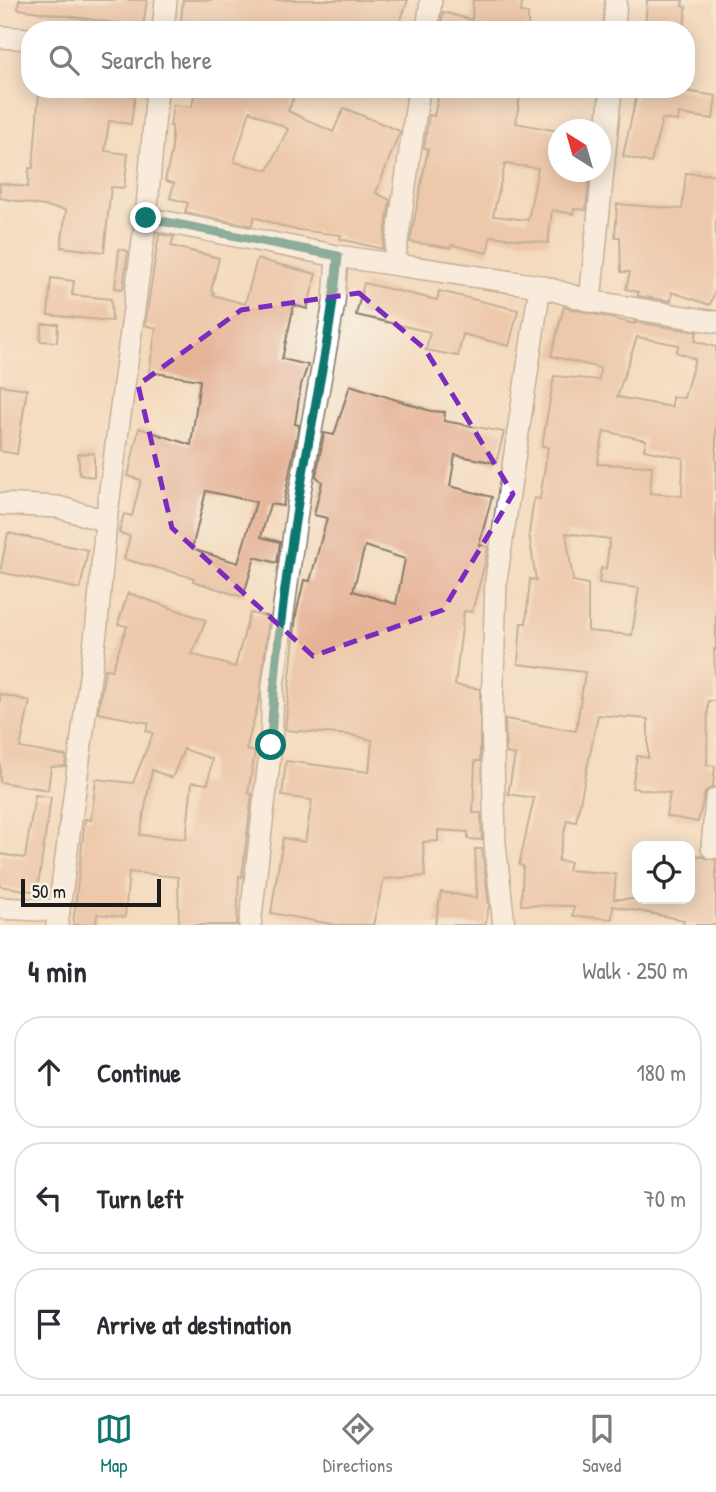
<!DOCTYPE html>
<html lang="en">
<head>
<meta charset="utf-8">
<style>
	body { margin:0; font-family:"Patrick Hand",sans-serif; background:#f2f2f3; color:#2b2b33 }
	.controls { position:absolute; right:21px; bottom:21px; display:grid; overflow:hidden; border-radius:14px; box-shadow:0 4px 18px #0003 }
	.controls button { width:63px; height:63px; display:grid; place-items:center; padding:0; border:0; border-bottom:2px solid #e1e1e2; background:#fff; color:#2b2b33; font:35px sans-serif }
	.compass { position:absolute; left:548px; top:119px; width:63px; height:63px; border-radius:50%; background:#fff; box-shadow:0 4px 18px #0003; rotate:323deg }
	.scale { position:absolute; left:21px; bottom:18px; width:140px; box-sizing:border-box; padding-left:7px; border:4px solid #1c1c1c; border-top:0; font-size:19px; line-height:24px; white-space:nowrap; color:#1c1c1c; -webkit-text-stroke:5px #f7f3e8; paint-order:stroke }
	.stop { position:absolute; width:21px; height:21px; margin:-16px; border:5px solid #0f766e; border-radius:50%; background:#fff }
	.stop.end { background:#0f766e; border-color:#fff; box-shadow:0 2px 7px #0008 }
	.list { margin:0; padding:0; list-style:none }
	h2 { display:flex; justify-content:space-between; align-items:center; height:91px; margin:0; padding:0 28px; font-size:30px }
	h2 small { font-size:23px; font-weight:400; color:#7c7c81 }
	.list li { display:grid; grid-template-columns:46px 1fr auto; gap:21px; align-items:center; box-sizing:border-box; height:112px; margin:0 14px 14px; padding:0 14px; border:2px solid #e1e1e2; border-radius:28px }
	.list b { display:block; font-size:26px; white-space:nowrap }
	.list em { font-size:23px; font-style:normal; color:#7c7c81 }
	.icon { flex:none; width:38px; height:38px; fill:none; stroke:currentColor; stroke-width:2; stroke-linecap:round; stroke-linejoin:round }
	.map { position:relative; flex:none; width:716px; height:925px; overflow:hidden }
	.search { position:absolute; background:#fff; box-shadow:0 4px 18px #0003; left:21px; right:21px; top:21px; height:77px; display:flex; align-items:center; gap:18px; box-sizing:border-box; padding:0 24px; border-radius:28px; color:#7c7c81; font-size:26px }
	.sheet { height:469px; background:#fff }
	nav { display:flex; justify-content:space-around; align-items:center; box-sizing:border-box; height:98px; border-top:2px solid #e1e1e2; background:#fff; font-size:19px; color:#7c7c81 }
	nav a { display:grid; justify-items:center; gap:4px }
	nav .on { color:#0f766e }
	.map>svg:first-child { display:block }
</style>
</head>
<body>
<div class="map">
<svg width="716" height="925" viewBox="0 0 716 925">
	<rect width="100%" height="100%" fill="#f7f3e8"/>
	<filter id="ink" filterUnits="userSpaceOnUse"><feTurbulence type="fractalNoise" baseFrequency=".0143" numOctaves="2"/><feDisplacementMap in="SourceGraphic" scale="14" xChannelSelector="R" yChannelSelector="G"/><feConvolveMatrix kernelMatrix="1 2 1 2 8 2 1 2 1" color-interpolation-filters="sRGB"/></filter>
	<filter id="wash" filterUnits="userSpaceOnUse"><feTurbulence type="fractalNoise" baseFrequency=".00686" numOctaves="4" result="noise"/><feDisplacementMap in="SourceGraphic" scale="28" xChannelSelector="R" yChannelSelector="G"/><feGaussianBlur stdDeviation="1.57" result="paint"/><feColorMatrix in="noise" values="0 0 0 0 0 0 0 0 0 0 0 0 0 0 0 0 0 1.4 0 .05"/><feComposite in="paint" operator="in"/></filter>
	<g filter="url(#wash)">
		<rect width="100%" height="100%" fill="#f4dabd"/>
		<g id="blocks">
			<path fill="#e5b194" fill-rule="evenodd" d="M19 0H147L143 27 18 9Z
				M183 0H408L397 30H180Z
				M473 0H522L521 12 528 13V30H440L443 12 472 20Z
				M647 0H683L682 6 686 7 684 30H645Z
				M85 89H136L131 124 109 121 105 151 128 154 124 188 111 187 104 252 61 247 66 210 0 198V183L28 187 29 168H33L39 92 84 96Z
				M195 89H297L288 111 333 132 344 108 400 131 376 193 390 200 383 249 340 239 341 235 291 229 254 217 252 226 185 212 188 203 170 198 174 183 165 181 172 149V126H170L173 105 192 107ZM250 111 288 129 268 170 234 162Z
				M440 89H521L516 123 558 131V172H590L586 210 574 209 573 214 552 210 548 243 491 236 487 253 452 245 451 248 410 242 428 149 424 148 429 115 434 116ZM505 164 538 168 528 220 493 216Z
				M638 89H674L716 96 713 119 679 114 678 121 662 119 651 163 623 156Z
				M686 173 716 175V288L710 305 672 292 671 301 638 296V292L626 289 630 272H621L620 237H615L617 204 682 209Z
				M159 234 174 237 171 246 219 258 211 291 214 292 213 295 245 304 257 259 316 274 307 309 294 305 282 359 308 365 301 385 295 424 299 425 283 506 270 504 261 537 280 542 277 563 255 557 243 597 193 581 194 578 124 559 130 536 119 533 124 514 132 516 141 480 128 476 139 428 191 445 200 380 149 372 156 328 145 325ZM206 491 256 502 238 563 192 549Z
				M119 249 128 251 123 289 115 288Z
				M51 278 74 281 72 295 111 299 112 321 48 315Z
				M364 283 437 300 439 291 518 310 509 346 463 334 458 356 426 350 430 332 356 315Z
				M564 307 635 324V322L697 332 695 341 716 347V650L714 649 716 701H708L707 765 715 766 713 787 705 792 698 822 666 816 670 793 632 788 637 756 648 758V719L598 715 576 822 567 820 558 861 570 862 568 870 616 874 614 899H690L691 854 716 860V925H683L684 920 613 906 612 919 573 916 574 906 521 905 523 866 519 865 534 798 508 794 515 755 506 753 505 719 576 731 585 672 518 664 521 623H526L530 579 536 580 529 534 534 498 540 499 548 447 542 446 554 376 599 380 600 368 551 356ZM637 337 679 345 676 352 695 359 684 398 672 397V407L617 397ZM604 431 646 440 644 450 683 458 682 496 650 493 652 466 597 464ZM566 533 610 539 606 569 601 568 599 583 639 588 632 635 588 631V584L573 581Z
				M42 324H58L57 342 40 341Z
				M0 385 27 389 17 454 0 451Z
				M350 385 431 411 445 412 444 421 504 432 496 463 455 455 450 486 492 497 479 545 488 547 485 563 472 612 464 611 455 685 480 689V761H475L473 813H481L482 840 468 839V832L438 830V841L423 842 425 876 384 879 373 925H336L271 913 283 838 305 842 312 800 282 796 286 761 369 772 372 740 352 735 285 730 296 615 304 580 310 581 327 518 314 515 322 482 316 476 324 433 334 435ZM365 546 405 559 396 604 353 591Z
				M94 453V477L80 475 78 454Z
				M8 533 88 550 80 589 0 572Z
				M128 593 206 620 192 654 235 667 250 613 269 617 260 696 246 750 255 752 248 793 252 794 242 877 239 876 237 925H179L178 877 129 872 125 917 97 914 96 925H73L85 819 91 820 96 779 133 783 153 733 146 731 149 723 98 713 105 669 112 670 127 626 118 624ZM184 749 212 759 208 784 192 782 186 839 140 835 152 770 172 778Z
				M0 694 30 701 20 748 66 756 65 766 51 767 48 790 0 782Z
				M35 795 51 797 37 892 0 886V854L25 858Z
				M475 849H482L489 906 485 925H435L441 892 477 898Z"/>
		</g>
	</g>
	<g filter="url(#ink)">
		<use href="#blocks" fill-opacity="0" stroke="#887b6c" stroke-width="2"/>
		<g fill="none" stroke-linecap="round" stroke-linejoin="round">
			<defs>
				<path id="minor" d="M163 30 166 0
					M427 30 431 0
					M614 30 616 0
					M0 37 30 39
					M146 218 337 256 540 286 590 301 716 322
					M394 263 419 89
					M590 301 611 89
					M0 504 58 507 106 521
					M712 848 716 799
					M0 908 59 911
					M57 925 97 624 106 521 146 218 157 89
					M250 925 271 745 273 686 299 497 334 303 337 256
					M504 925 495 844 492 710 496 580 540 286"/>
			</defs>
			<use href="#minor" stroke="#887b6c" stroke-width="24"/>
			<use href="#minor" stroke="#fff" stroke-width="21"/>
		</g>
	</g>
	<g fill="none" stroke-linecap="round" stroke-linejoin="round" filter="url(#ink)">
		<path stroke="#0f766e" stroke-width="9" d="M146 218 338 256C331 337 312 417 299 497 285 579 274 662 271 745"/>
	</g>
	<path d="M0 0H716V925H0ZM359 293 425 349 513 494 443 610 313 656 172 528 138 385 241 310Z" fill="#f4dabd" fill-opacity=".55" fill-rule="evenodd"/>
	<path fill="none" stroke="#7b2cbf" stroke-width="5" stroke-dasharray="14 9" stroke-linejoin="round" d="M359 293 425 349 513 494 443 610 313 656 172 528 138 385 241 310Z"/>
</svg>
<div class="controls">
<button><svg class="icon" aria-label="locate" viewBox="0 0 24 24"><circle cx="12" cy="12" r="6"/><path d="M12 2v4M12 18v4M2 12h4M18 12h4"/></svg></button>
</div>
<svg class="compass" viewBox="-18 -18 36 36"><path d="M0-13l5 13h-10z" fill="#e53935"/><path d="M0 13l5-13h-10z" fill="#7c7c81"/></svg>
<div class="scale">50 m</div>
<div class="stop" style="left:271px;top:745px"></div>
<div class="stop end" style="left:146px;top:218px"></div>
<div class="search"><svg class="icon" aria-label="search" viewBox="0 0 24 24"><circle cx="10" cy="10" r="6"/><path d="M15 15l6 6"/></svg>Search here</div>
</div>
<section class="sheet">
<h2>4 min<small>Walk · 250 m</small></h2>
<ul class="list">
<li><svg class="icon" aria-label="ahead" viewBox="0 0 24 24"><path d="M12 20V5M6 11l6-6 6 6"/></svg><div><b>Continue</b></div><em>180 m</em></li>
<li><svg class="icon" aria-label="left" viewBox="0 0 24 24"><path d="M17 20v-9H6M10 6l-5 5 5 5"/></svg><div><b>Turn left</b></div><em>70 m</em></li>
<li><svg class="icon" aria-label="arrive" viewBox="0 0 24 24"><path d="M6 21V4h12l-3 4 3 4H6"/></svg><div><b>Arrive at destination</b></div></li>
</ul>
</section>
<nav>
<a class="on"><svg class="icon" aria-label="map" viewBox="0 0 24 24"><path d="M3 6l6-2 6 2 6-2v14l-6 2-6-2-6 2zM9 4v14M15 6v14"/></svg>Map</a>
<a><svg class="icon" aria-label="directions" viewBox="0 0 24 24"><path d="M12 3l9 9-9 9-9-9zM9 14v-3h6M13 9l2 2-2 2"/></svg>Directions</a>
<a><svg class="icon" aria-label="saved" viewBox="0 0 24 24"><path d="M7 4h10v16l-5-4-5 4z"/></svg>Saved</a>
</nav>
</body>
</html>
